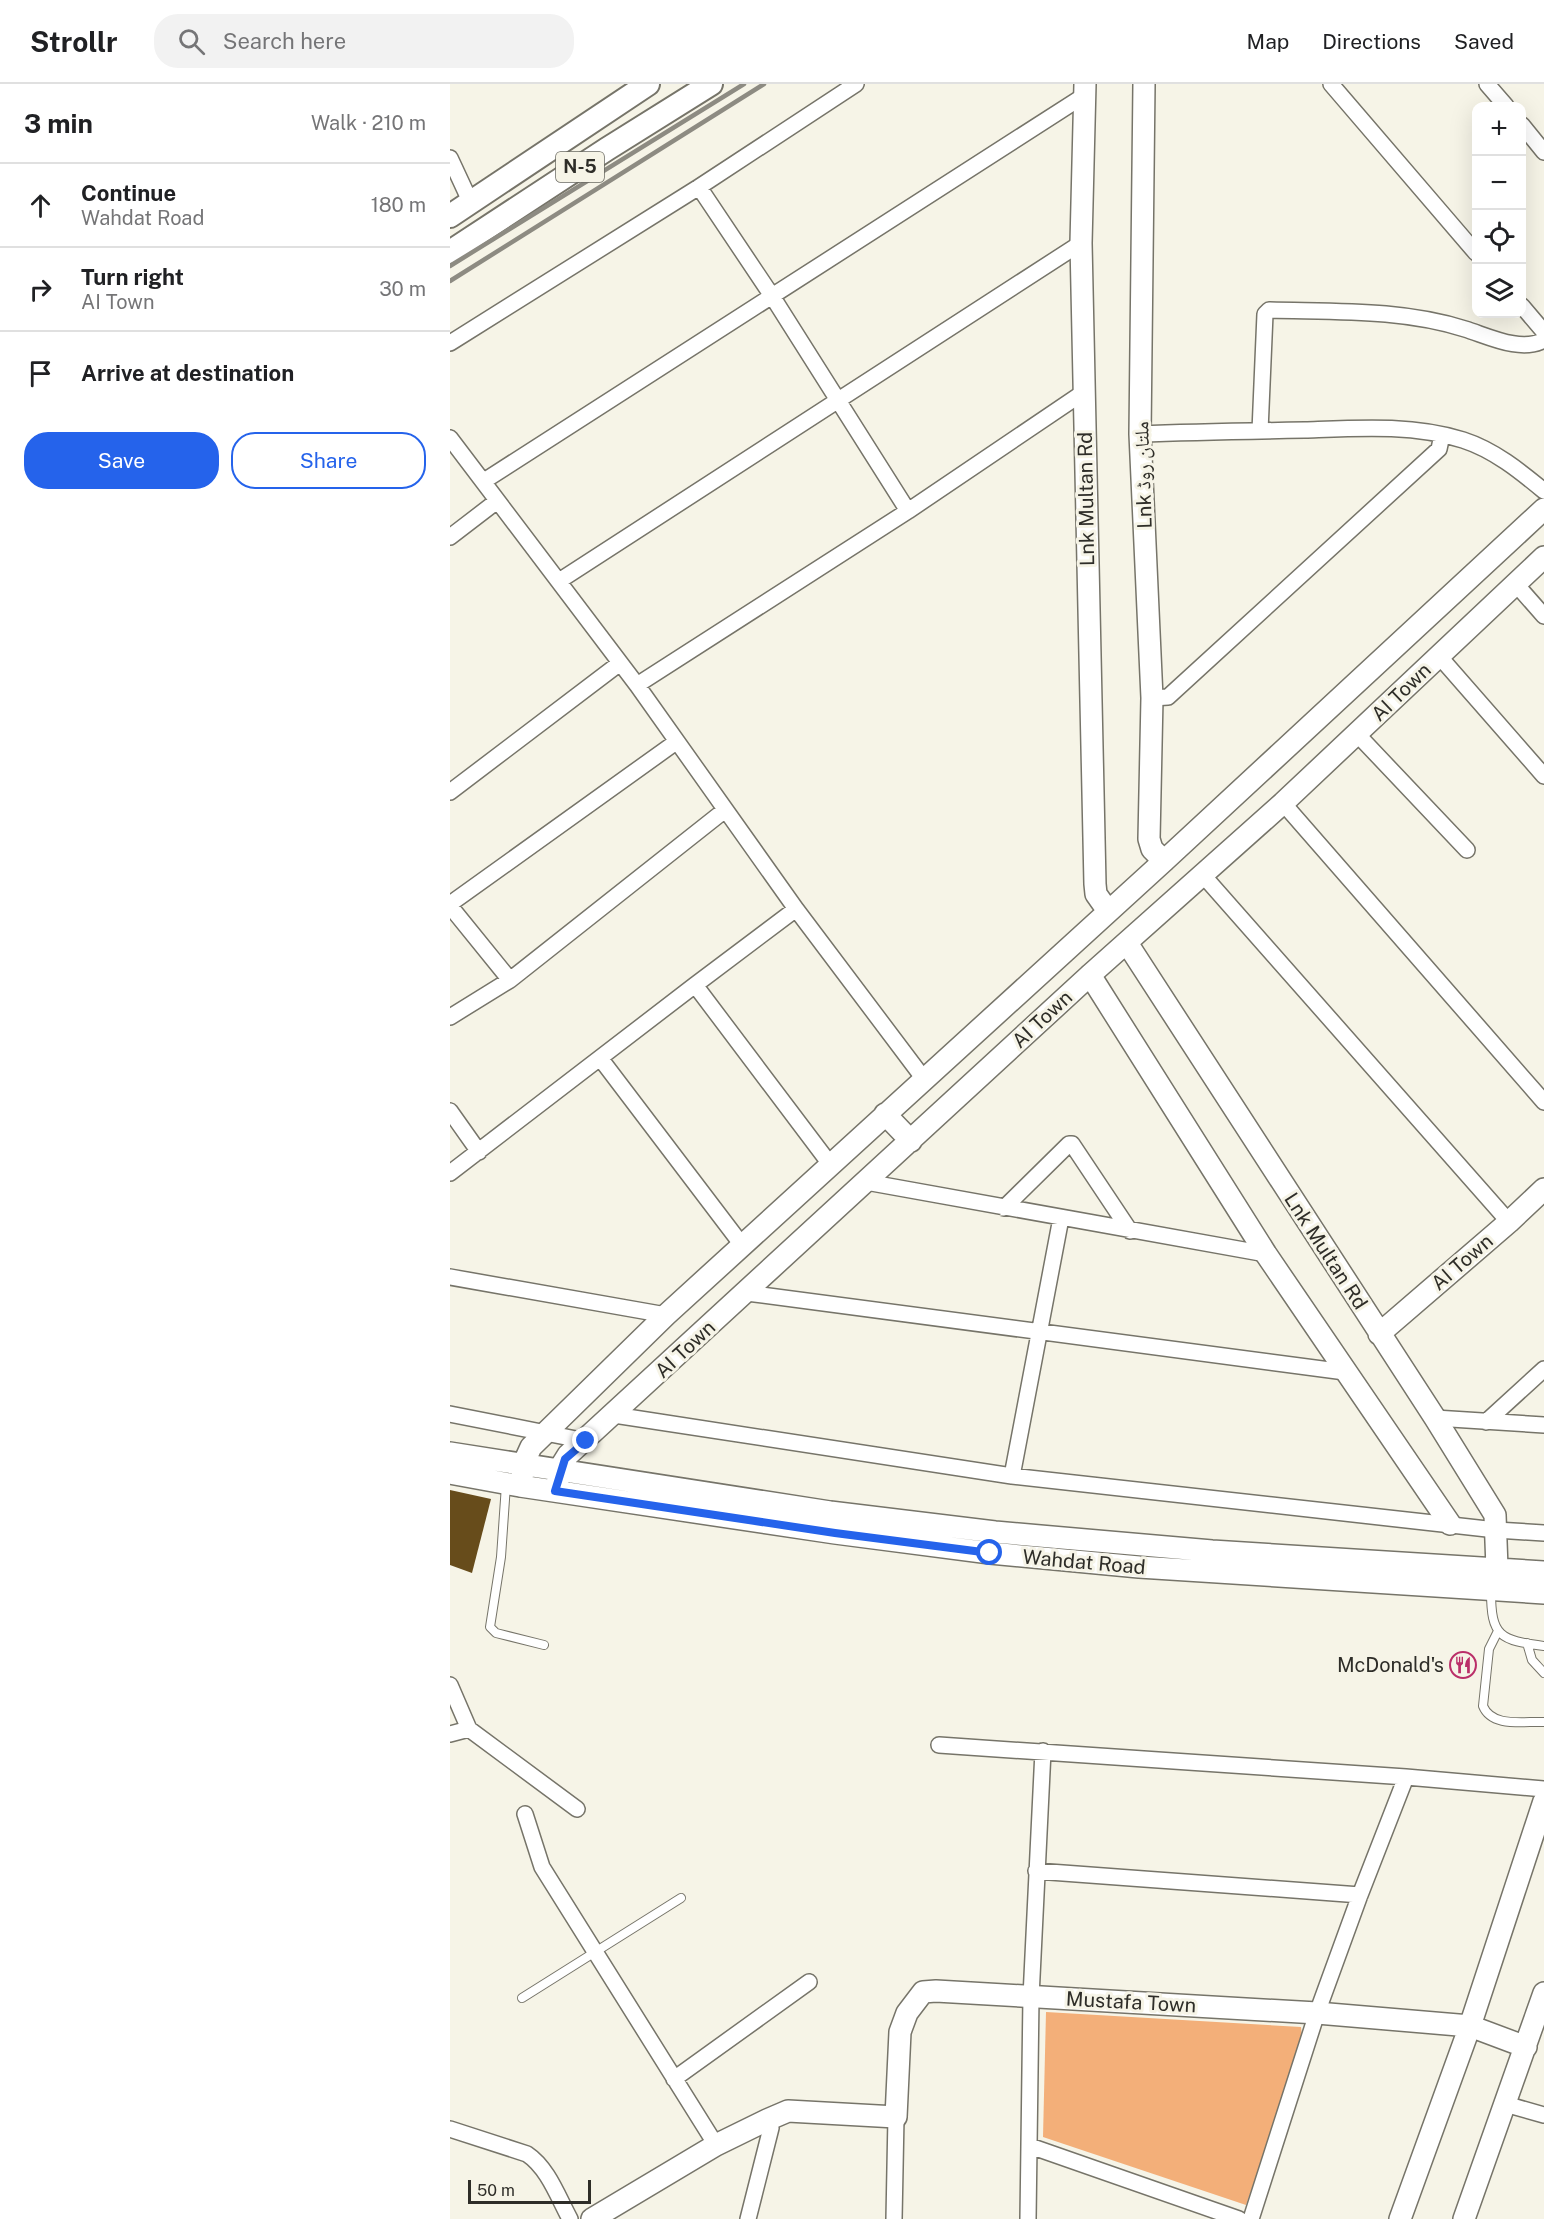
<!DOCTYPE html>
<html lang="en">
<head>
<meta charset="utf-8">
<style>
	body { margin:0; font-family:"Public Sans","Noto Naskh Arabic",sans-serif; background:#f2f2f2; color:#202124 }
	.controls { position:absolute; right:18px; top:18px; display:grid; overflow:hidden; border-radius:12px; box-shadow:0 6px 24px #0002 }
	.controls button { width:54px; height:54px; display:grid; place-items:center; padding:0; border:0; border-bottom:2px solid #e0e0e0; background:#fff; color:#202124; font:30px sans-serif }
	.scale { position:absolute; left:18px; bottom:15px; width:123px; box-sizing:border-box; padding-left:6px; border:3px solid #2e2d28; border-top:0; font-size:16px; line-height:21px; white-space:nowrap; color:#2e2d28; -webkit-text-stroke:4px #f6f4e7; paint-order:stroke }
	.stop { position:absolute; width:18px; height:18px; margin:-14px; border:4px solid #2563eb; border-radius:50%; background:#fff }
	.stop.end { background:#2563eb; border-color:#fff; box-shadow:0 2px 6px #0008 }
	.list { margin:0; padding:0; list-style:none }
	h2 { display:flex; justify-content:space-between; align-items:center; height:78px; margin:0; padding:0 24px; font-size:26px }
	h2 small { font-size:20px; font-weight:400; color:#757577 }
	.list li { display:grid; grid-template-columns:39px 1fr auto; gap:18px; align-items:center; box-sizing:border-box; height:84px; padding:0 24px; border-top:2px solid #e0e0e0 }
	.list b { display:block; font-size:22px; white-space:nowrap }
	.list p { margin:0; font-size:20px; white-space:nowrap; color:#757577 }
	.list em { font-size:20px; font-style:normal; color:#757577 }
	.actions { display:flex; gap:12px; padding:18px 24px }
	.actions a { flex:1; padding:14px 0; border:2px solid #2563eb; border-radius:24px; text-align:center; font-size:21px; color:#2563eb }
	.actions .main { background:#2563eb; color:#fff }
	.icon { flex:none; width:33px; height:33px; fill:none; stroke:currentColor; stroke-width:2; stroke-linecap:round; stroke-linejoin:round }
	.map { position:relative; flex:none; width:1094px; height:2135px; overflow:hidden }
	header { display:flex; align-items:center; gap:36px; box-sizing:border-box; height:84px; padding:0 30px; background:#fff; border-bottom:2px solid #e0e0e0 }
	header strong { font-size:28px }
	nav { display:flex; gap:33px; margin-inline-start:auto; font-size:21px }
	.search { width:420px; height:54px; background:#f2f2f2; display:flex; align-items:center; gap:15px; box-sizing:border-box; padding:0 21px; border-radius:24px; color:#757577; font-size:22px }
	main { display:flex }
	aside { flex:1; background:#fff }
	.map>svg:first-child { display:block }
</style>
</head>
<body>
<header>
<strong>Strollr</strong>
<div class="search"><svg class="icon" aria-label="search" viewBox="0 0 24 24"><circle cx="10" cy="10" r="6"/><path d="M15 15l6 6"/></svg>Search here</div>
<nav><a>Map</a><a>Directions</a><a>Saved</a></nav>
</header>
<main>
<aside>
<h2>3 min<small>Walk · 210 m</small></h2>
<ul class="list">
<li><svg class="icon" aria-label="ahead" viewBox="0 0 24 24"><path d="M12 20V5M6 11l6-6 6 6"/></svg><div><b>Continue</b><p>Wahdat Road</p></div><em>180 m</em></li>
<li><svg class="icon" aria-label="right" viewBox="0 0 24 24"><path d="M7 20v-9h11M14 6l5 5-5 5"/></svg><div><b>Turn right</b><p>AI Town</p></div><em>30 m</em></li>
<li><svg class="icon" aria-label="arrive" viewBox="0 0 24 24"><path d="M6 21V4h12l-3 4 3 4H6"/></svg><div><b>Arrive at destination</b></div></li>
</ul>
<div class="actions"><a class="main">Save</a><a>Share</a></div>
</aside>
<div class="map">
<svg width="1094" height="2135" viewBox="0 0 1094 2135">
	<rect width="100%" height="100%" fill="#f6f4e7"/>
	<path fill="#f3af79" d="M596 1928 851 1943 853 1960 796 2121 593 2053Z"/>
	<path fill="#674c1b" d="M0 1406 41 1415 22 1489 0 1481Z"/>
	<g fill="none" stroke-linecap="round" stroke-linejoin="round">
		<defs>
			<path id="lane" d="M56 1401 51 1473 40 1543 46 1549 94 1561
				M1041 1507C1041 1553 1050 1556 1094 1562
				M1048 1547 1039 1565 1033 1622C1042 1644 1074 1637 1094 1638
				M1077 1559 1082 1576 1094 1589
				M72 1914 231 1814"/>
			<path id="street" d="M881 0 1026 169
				M1037 0 1056 22
				M1072 41 1094 68
				M0 74 20 117
				M249 103 322 212 458 427
				M1072 222 1094 248
				M0 259 249 103 406 0
				M810 347 815 230 819 226C885 228 952 225 1015 245 1038 252 1071 269 1094 256
				M690 350C745 348 800 347 855 346 907 344 963 340 1013 356 1044 366 1070 387 1094 407
				M0 354 187 601 346 825 474 995
				M34 397 635 11
				M0 453 47 417
				M109 497 631 159
				M1065 499 1094 532
				M989 572 1094 692
				M187 601 458 427 634 308
				M702 614 718 613 989 365 992 351
				M907 650 1017 766
				M0 708 170 579
				M833 719 1094 1018
				M752 790 1059 1138
				M0 820 226 658
				M0 822 60 896
				M245 901 380 1080
				M0 933 60 896 275 726
				M150 974 292 1161
				M0 1027 29 1068
				M0 1089 245 901 346 825
				M416 1098 816 1170
				M554 1124 619 1060H622L680 1147
				M0 1193 216 1231
				M297 1209 895 1288
				M0 1330 136 1357
				M164 1331 562 1392 1046 1446 1094 1449
				M985 1334 1094 1341
				M1036 1338 1094 1285
				M562 1392 611 1134
				M0 1601 19 1645 127 1725
				M0 1650 19 1645
				M489 1661 956 1693 1094 1705
				M75 1730 92 1783 266 2061
				M586 1787 910 1811
				M224 1995 359 1898
				M1055 2020 1094 2031
				M0 2045 77 2070C98 2084 108 2113 120 2135
				M580 2062 789 2135
				M298 2135 321 2044 317 2036
				M444 2135 446 2033
				M578 2135 581 1913 593 1667
				M801 2135 867 1929 910 1811 956 1693"/>
			<path id="secondary" d="M635 0 631 159 645 800 646 810 658 827
				M694 0 690 350 702 614 699 755 702 765 714 777
				M677 859 985 1334 1045 1431 1047 1484
				M640 891 816 1170 1000 1440
				M435 1030 461 1057
				M929 1250 1059 1138 1094 1105
				M0 1369 380 1428 545 1448 762 1467 1094 1488
				M0 1389 70 1402 385 1449 540 1469 689 1483 1094 1509
				M70 1402 76 1374 81 1363 216 1231 714 777 1094 425
				M105 1407 113 1379 118 1371 640 891 833 719 1094 473
				M142 2135 266 2061 317 2036 338 2027 446 2033 450 1948 457 1929 473 1908 486 1907 867 1929 1020 1942 1076 1963
				M950 2135 1020 1942 1094 1717
				M1014 2135 1094 1909"/>
			<path id="primary" d="M0 132 198 0
				M0 168 157 65 261 0"/>
		</defs>
		<use href="#lane" stroke="#767469" stroke-width="10"/>
		<use href="#street" stroke="#767469" stroke-width="18"/>
		<use href="#secondary" stroke="#767469" stroke-width="24"/>
		<use href="#primary" stroke="#767469" stroke-width="26"/>
		<use href="#lane" stroke="#fff" stroke-width="8"/>
		<use href="#street" stroke="#fff" stroke-width="15"/>
		<use href="#secondary" stroke="#fff" stroke-width="21"/>
		<use href="#primary" stroke="#fff" stroke-width="22"/>
		<path stroke="#8d8b82" stroke-width="4.5" d="M0 182 294 0
			M0 197 314 0"/>
	</g>
	<g fill="none" stroke-linecap="round" stroke-linejoin="round">
		<path stroke="#2563eb" stroke-width="8" d="M136 1357 115 1375 105 1407 385 1449 540 1469"/>
	</g>
	<defs>
		<symbol id="restaurant-ring" viewBox="-11 -11 22 22"><circle r="9.5" fill="#f6f4e7" stroke="#ba2f69" stroke-width="1.5"/><path d="M-5-6h1v4h1v-4h1v4h1v-4h1v5L-1.5 .5V6h-2V.5L-5-1ZM5-6V6H3V1.5H1.5Q1.5-4 5-6Z" fill="#ba2f69"/></symbol>
	</defs>
	<g fill-rule="evenodd">
		<use href="#restaurant-ring" x="998" y="1566" width="30" height="30"/>
	</g>
	<g text-anchor="middle" stroke-width="6" stroke-linejoin="round" paint-order="stroke">
		<rect fill="#f6f4e7" stroke="#6a6961" stroke-width="1.5" x="106" y="68" width="48" height="30" rx="4.5"/>
		<g font-size="18" font-weight="bold" fill="#2e2d28">
			<text x="130" y="89">N-5</text>
		</g>
		<g font-size="20" fill="#2e2d28" stroke="#f6f4e7">
			<text transform="translate(693 391) rotate(-92)" y="7">Lnk ملتان روڈ</text>
			<text transform="translate(636 415) rotate(-91)" y="7">Lnk Multan Rd</text>
			<text transform="translate(951 608) rotate(-44)" y="7">AI Town</text>
			<text transform="translate(592 935) rotate(-43)" y="7">AI Town</text>
			<text transform="translate(876 1167) rotate(57)" y="7">Lnk Multan Rd</text>
			<text transform="translate(1012 1178) rotate(-41)" y="7">AI Town</text>
			<text transform="translate(235 1265) rotate(-43)" y="7">AI Town</text>
			<text transform="translate(634 1478) rotate(5)" y="7">Wahdat Road</text>
			<text transform="translate(681 1918) rotate(3)" y="7">Mustafa Town</text>
		</g>
		<g font-size="20" fill="#2e2d28" stroke="#f6f4e7" text-anchor="end">
			<text x="994" y="1588">McDonald's</text>
		</g>
	</g>
</svg>
<div class="controls">
<button>+</button>
<button>−</button>
<button><svg class="icon" aria-label="locate" viewBox="0 0 24 24"><circle cx="12" cy="12" r="6"/><path d="M12 2v4M12 18v4M2 12h4M18 12h4"/></svg></button>
<button><svg class="icon" aria-label="layers" viewBox="0 0 24 24"><path d="M12 4l9 5-9 5-9-5zM3 14l9 5 9-5"/></svg></button>
</div>
<div class="scale">50 m</div>
<div class="stop" style="left:540px;top:1469px"></div>
<div class="stop end" style="left:136px;top:1357px"></div>
</div>
</main>
</body>
</html>
